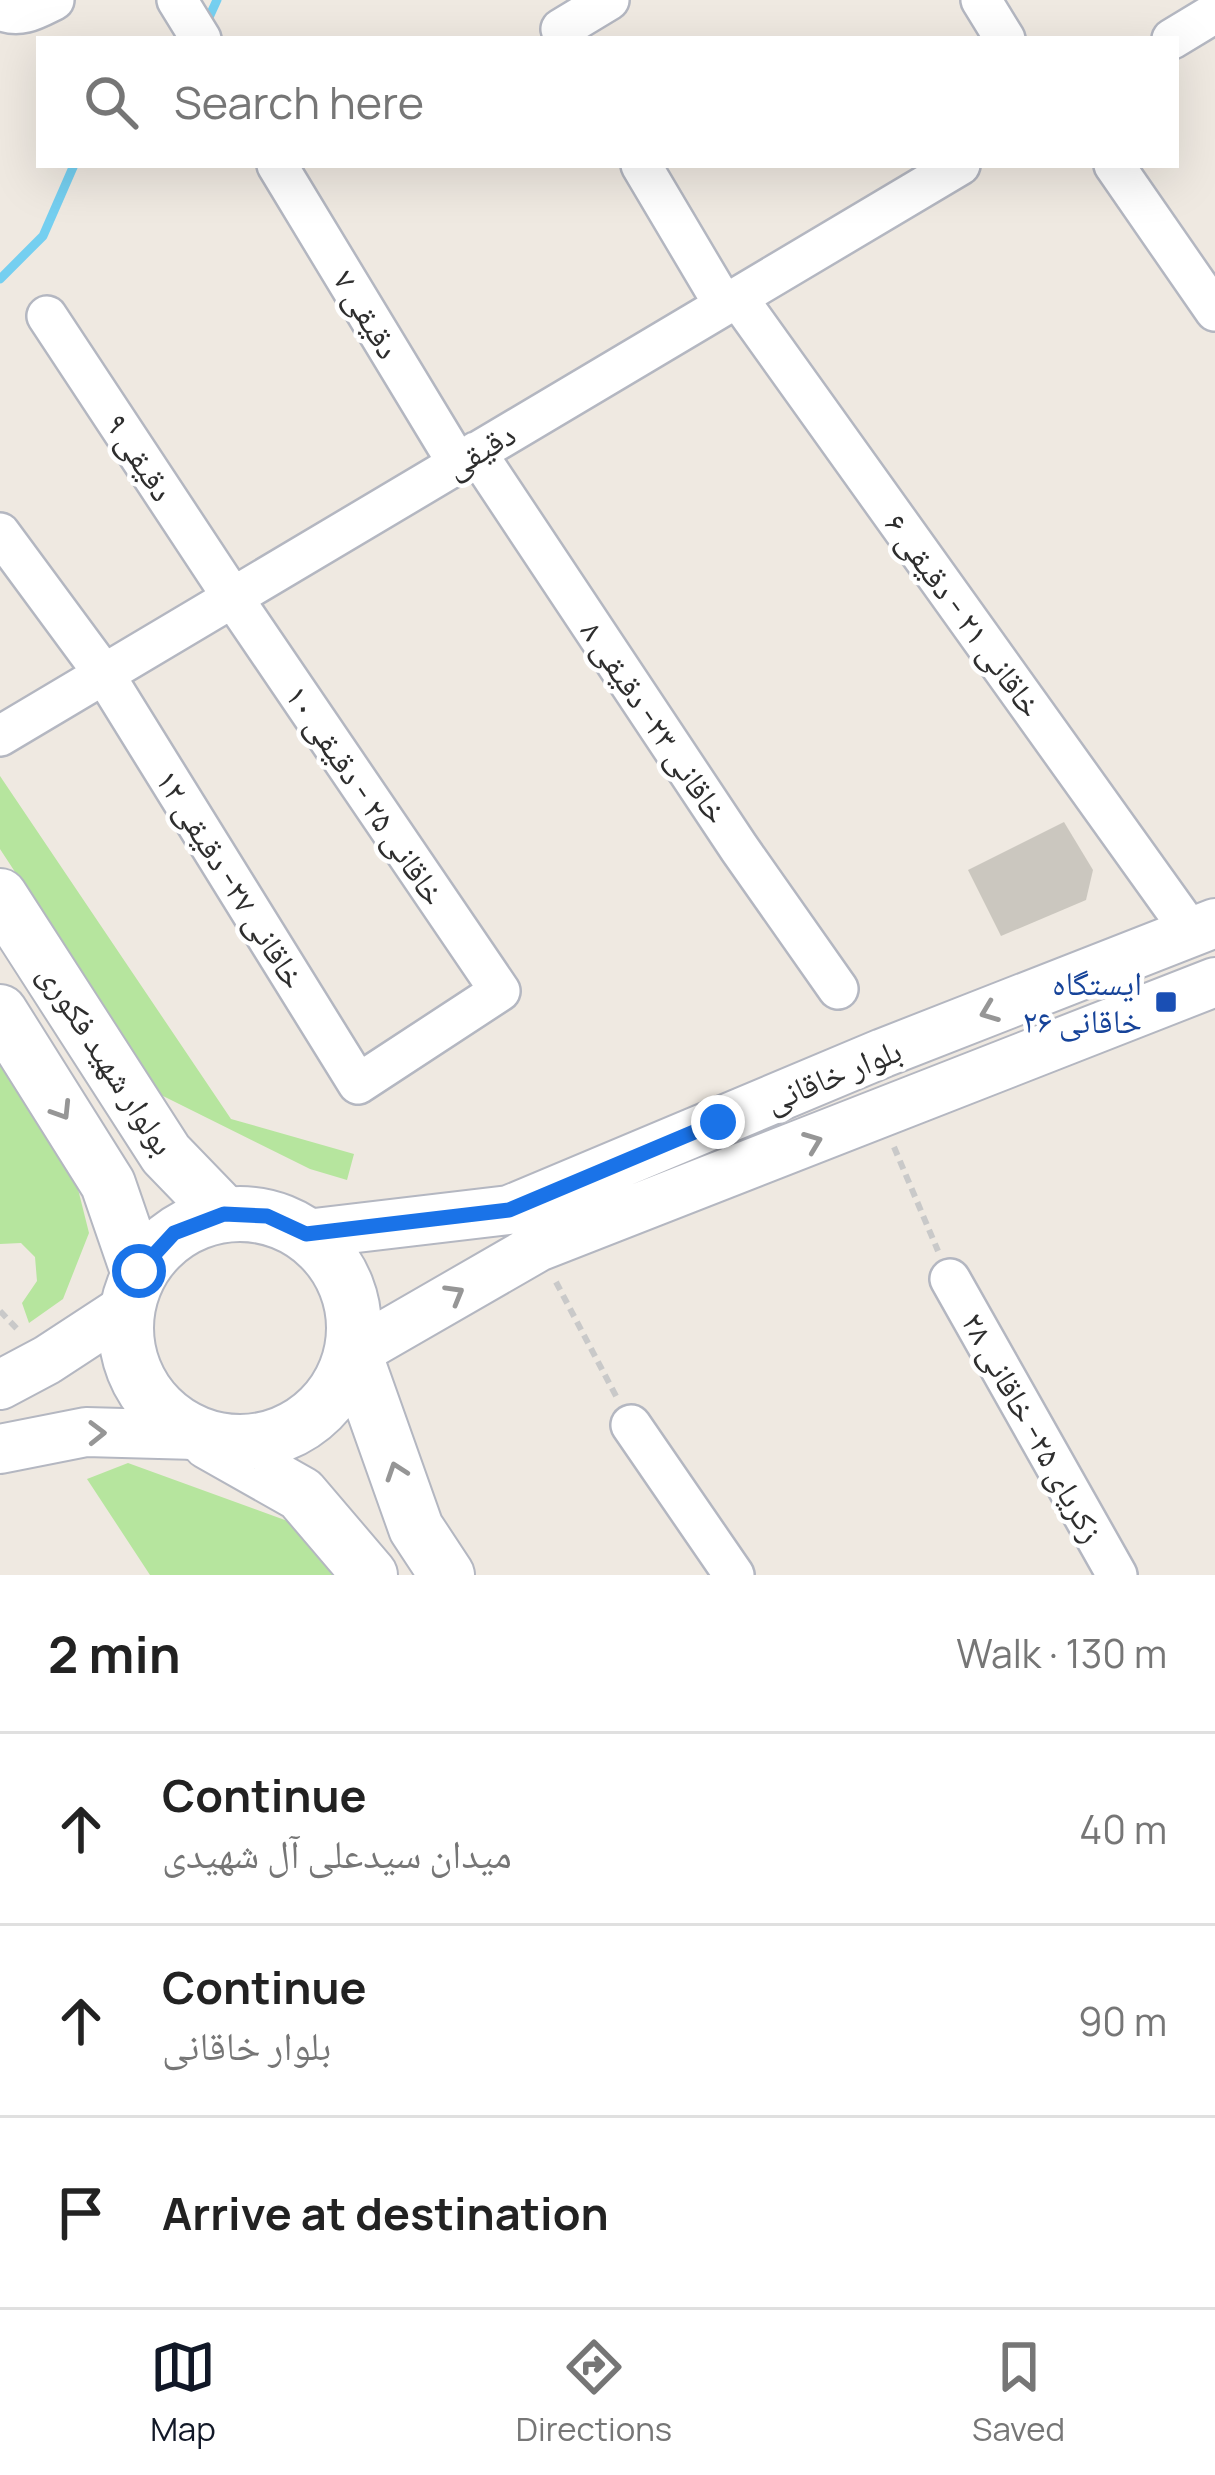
<!DOCTYPE html>
<html lang="en">
<head>
<meta charset="utf-8">
<style>
	body { margin:0; font-family:Manrope,"Noto Naskh Arabic",sans-serif; background:#f2f2f2; color:#222 }
	.stop { position:absolute; width:36px; height:36px; margin:-27px; border:9px solid #1a73e8; border-radius:50%; background:#fff }
	.stop.end { background:#1a73e8; border-color:#fff; box-shadow:0 3px 12px #0008 }
	.list { margin:0; padding:0; list-style:none }
	h2 { display:flex; justify-content:space-between; align-items:center; height:156px; margin:0; padding:0 48px; font-size:51px }
	h2 small { font-size:39px; font-weight:400; color:#767676 }
	.list li { display:grid; grid-template-columns:78px 1fr auto; gap:36px; align-items:center; box-sizing:border-box; height:192px; padding:0 48px; border-top:3px solid #e0e0e0 }
	.list b { display:block; font-size:45px; white-space:nowrap }
	.list p { margin:0; font-size:39px; white-space:nowrap; color:#767676 }
	.list em { font-size:39px; font-style:normal; color:#767676 }
	.icon { flex:none; width:66px; height:66px; fill:none; stroke:currentColor; stroke-width:2; stroke-linecap:round; stroke-linejoin:round }
	.map { position:relative; flex:none; width:1215px; height:1575px; overflow:hidden }
	.search { position:absolute; background:#fff; box-shadow:0 12px 48px #0002; left:36px; right:36px; top:36px; height:132px; display:flex; align-items:center; gap:30px; box-sizing:border-box; padding:0 42px; border-radius:0px; color:#767676; font-size:45px }
	.sheet { height:732px; background:#fff }
	nav { display:flex; justify-content:space-around; align-items:center; box-sizing:border-box; height:168px; border-top:3px solid #e0e0e0; background:#fff; font-size:33px; color:#767676 }
	nav a { display:grid; justify-items:center; gap:6px }
	nav .on { color:#111827 }
	.map>svg:first-child { display:block }
</style>
</head>
<body>
<div class="map">
<svg width="1215" height="1575" viewBox="0 0 1215 1575">
	<rect width="100%" height="100%" fill="#efe9e1"/>
	<path fill="#b6e59e" d="M0 776 231 1119 354 1154 347 1180 310 1169 161 1095 0 849Z
		M0 1063 75 1177 89 1233 63 1299 29 1323 22 1303 37 1281 35 1257 21 1243 0 1244Z
		M128 1463 293 1523 343 1575H150L87 1479Z"/>
	<g fill="none" stroke-linecap="round" stroke-linejoin="round">
		<path stroke="#75cff0" stroke-width="9" d="M206 24 217 0
			M0 279 43 236 74 165"/>
	</g>
	<path fill="#cbc7bf" d="M1064 822 1093 870 1086 900 1001 936 968 870Z"/>
	<g fill="none" stroke-linecap="round" stroke-linejoin="round">
		<defs>
			<path id="minor" d="M177 0 201 39
				M981 0 1005 39
				M0 10C20 19 36 9 54 0
				M561 29 609 0
				M1172 39 1215 13
				M277 165 458 464
				M641 165 724 305
				M1114 165 1215 311
				M737 297 1192 933
				M476 452 739 848 838 989
				M0 533 104 674 358 1084 500 991 233 598 47 316
				M0 736 960 165
				M950 1279 1117 1575
				M631 1425 734 1575"/>
			<path id="tertiary" d="M306 1234 509 1210 883 1053 1215 923
				M354 1353 538 1247 1215 982
				M0 1385 47 1360 125 1309
				M0 1449 86 1432 196 1435"/>
			<path id="secondary" d="M0 896 166 1154 224 1214
				M0 1012 108 1184 138 1271
				M126 1328a114 114 0 1 1 228 0a114 114 0 1 1-228 0Z
				M354 1353 416 1528 447 1575
				M209 1442 301 1494 370 1575"/>
		</defs>
		<use href="#minor" stroke="#b4b7c1" stroke-width="44"/>
		<use href="#tertiary" stroke="#b4b7c1" stroke-width="52"/>
		<use href="#secondary" stroke="#b4b7c1" stroke-width="58"/>
		<path stroke="#c9c9c9" stroke-width="6" stroke-dasharray="9 6" stroke-linecap="butt" d="M894 1147 938 1251
			M556 1282 617 1398
			M0 1311 20 1332"/>
		<use href="#minor" stroke="#fff" stroke-width="39"/>
		<use href="#tertiary" stroke="#fff" stroke-width="48"/>
		<use href="#secondary" stroke="#fff" stroke-width="54"/>
	</g>
	<defs><path id="oneway-chevron" d="M-2-3.5L2.5 0L-2 3.5" fill="none" stroke-width="1.6" stroke-linecap="round" stroke-linejoin="round" transform="scale(3)"/></defs>
	<g stroke="#969696">
		<use href="#oneway-chevron" transform="translate(989 1012) rotate(159)"/>
		<use href="#oneway-chevron" transform="translate(62 1111) rotate(58)"/>
		<use href="#oneway-chevron" transform="translate(813 1142) rotate(-21)"/>
		<use href="#oneway-chevron" transform="translate(455 1294) rotate(-30)"/>
		<use href="#oneway-chevron" transform="translate(97 1433) rotate(-1)"/>
		<use href="#oneway-chevron" transform="translate(396 1471) rotate(-109)"/>
	</g>
	<g fill="none" stroke-linecap="round" stroke-linejoin="round">
		<path stroke="#1a73e8" stroke-width="15" d="M139 1271 174 1233 224 1214 267 1216 306 1234 509 1210 718 1122"/>
	</g>
	<rect fill="#1a4fb4" stroke="#fff" stroke-width="4.5" x="1154" y="990" width="24" height="24" rx="6"/>
	<g text-anchor="middle" stroke-width="9" stroke-linejoin="round" paint-order="stroke">
		<g font-size="33" fill="#2e2e2e" stroke="#fff">
			<text transform="translate(367 314) rotate(59)" y="12">دقیقی ۷</text>
			<text transform="translate(480 450) rotate(-31)" y="12">دقیقی</text>
			<text transform="translate(140 457) rotate(57)" y="12">دقیقی ۹</text>
			<text transform="translate(964 615) rotate(54)" y="12">خاقانی ۲۱ - دقیقی ۶</text>
			<text transform="translate(655 722) rotate(56)" y="12">خاقانی ۲۳- دقیقی ۸</text>
			<text transform="translate(366 795) rotate(56)" y="12">خاقانی ۲۵ - دقیقی ۱۰</text>
			<text transform="translate(231 879) rotate(58)" y="12">خاقانی ۲۷- دقیقی ۱۲</text>
			<text transform="translate(107 1059) rotate(57)" y="12">بولوار شهید فکوری</text>
			<text transform="translate(833 1075) rotate(-22)" y="12">بلوار خاقانی</text>
			<text transform="translate(1033 1427) rotate(61)" y="12">زکریای ۲۵- خاقانی ۲۸</text>
		</g>
		<g font-size="33" fill="#164399" stroke="#fff" text-anchor="end">
			<text x="1142" y="995">ایستگاه<tspan x="1142" dy="38">خاقانی ٢۶</tspan></text>
		</g>
	</g>
</svg>
<div class="stop" style="left:139px;top:1271px"></div>
<div class="stop end" style="left:718px;top:1122px"></div>
<div class="search"><svg class="icon" aria-label="search" viewBox="0 0 24 24"><circle cx="10" cy="10" r="6"/><path d="M15 15l6 6"/></svg>Search here</div>
</div>
<section class="sheet">
<h2>2 min<small>Walk · 130 m</small></h2>
<ul class="list">
<li><svg class="icon" aria-label="ahead" viewBox="0 0 24 24"><path d="M12 20V5M6 11l6-6 6 6"/></svg><div><b>Continue</b><p>میدان سیدعلی آل شهیدی</p></div><em>40 m</em></li>
<li><svg class="icon" aria-label="ahead" viewBox="0 0 24 24"><path d="M12 20V5M6 11l6-6 6 6"/></svg><div><b>Continue</b><p>بلوار خاقانی</p></div><em>90 m</em></li>
<li><svg class="icon" aria-label="arrive" viewBox="0 0 24 24"><path d="M6 21V4h12l-3 4 3 4H6"/></svg><div><b>Arrive at destination</b></div></li>
</ul>
</section>
<nav>
<a class="on"><svg class="icon" aria-label="map" viewBox="0 0 24 24"><path d="M3 6l6-2 6 2 6-2v14l-6 2-6-2-6 2zM9 4v14M15 6v14"/></svg>Map</a>
<a><svg class="icon" aria-label="directions" viewBox="0 0 24 24"><path d="M12 3l9 9-9 9-9-9zM9 14v-3h6M13 9l2 2-2 2"/></svg>Directions</a>
<a><svg class="icon" aria-label="saved" viewBox="0 0 24 24"><path d="M7 4h10v16l-5-4-5 4z"/></svg>Saved</a>
</nav>
</body>
</html>
